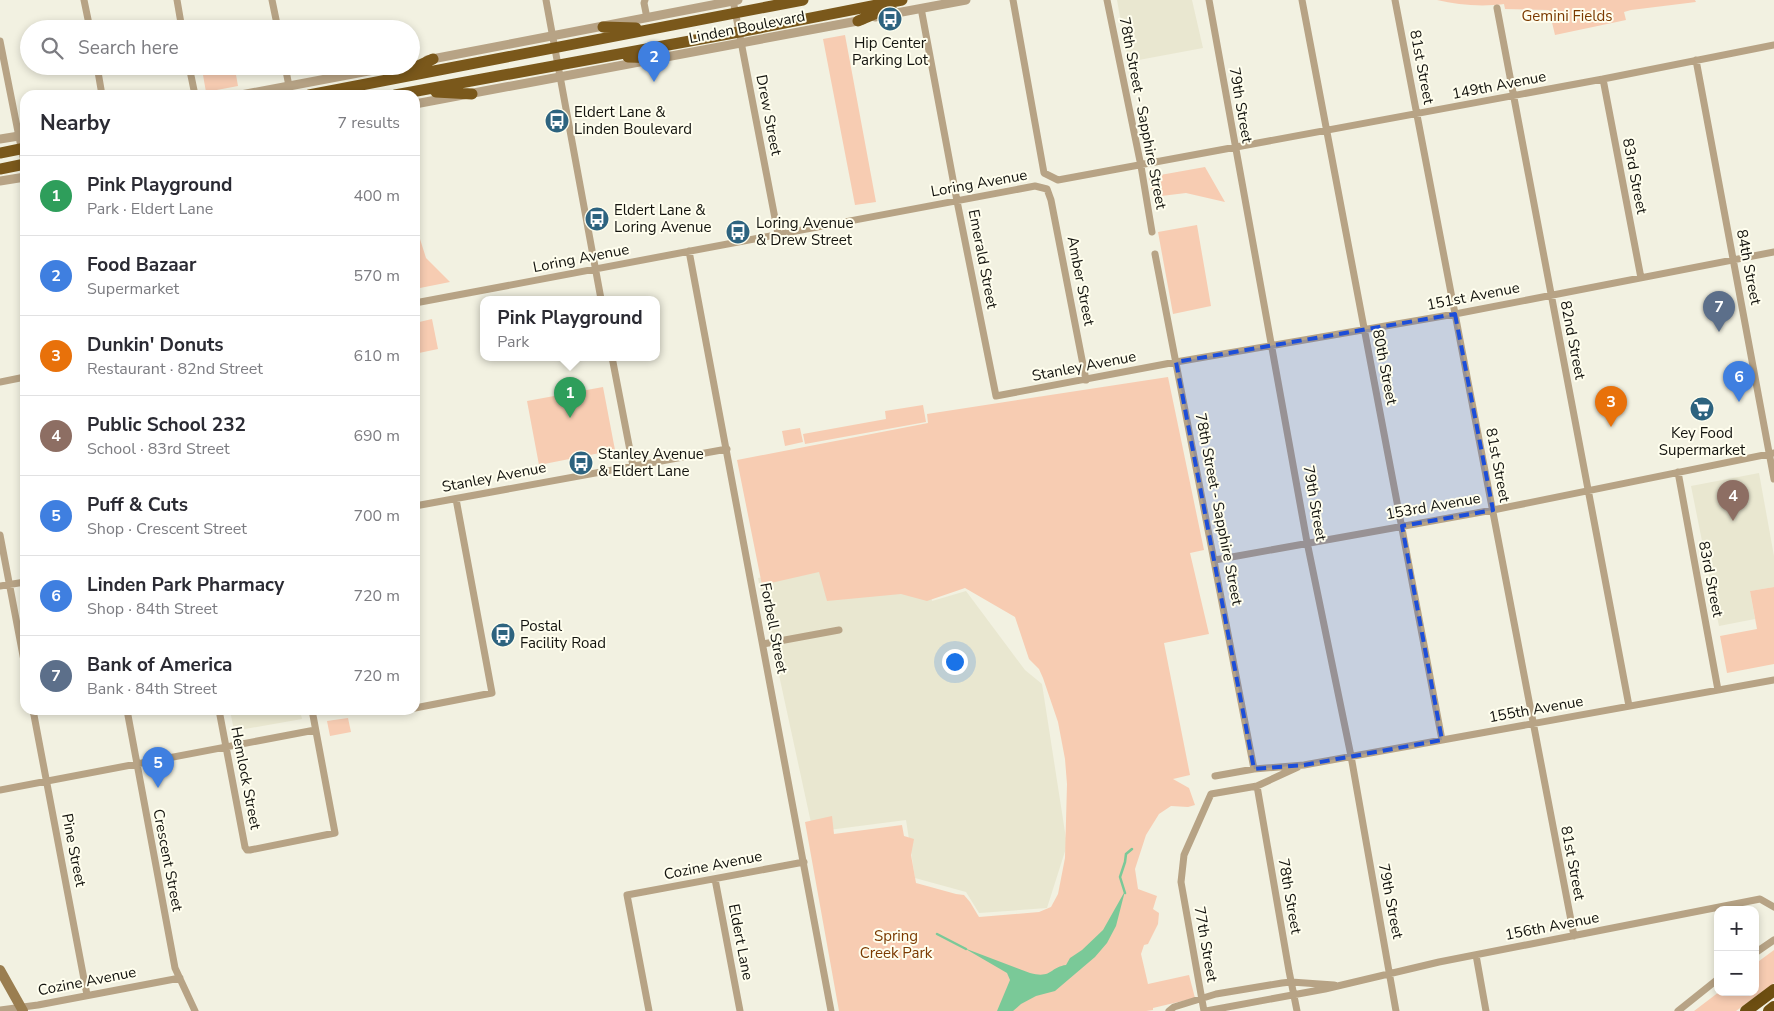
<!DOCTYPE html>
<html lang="en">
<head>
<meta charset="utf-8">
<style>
	body { margin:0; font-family:"Nunito Sans",sans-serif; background:#f2f2f3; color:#2b2b33 }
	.controls { position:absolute; right:15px; bottom:15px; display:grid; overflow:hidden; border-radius:10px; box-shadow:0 2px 8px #0003 }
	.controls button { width:45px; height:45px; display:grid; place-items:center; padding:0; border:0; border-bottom:1px solid #e1e1e2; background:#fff; color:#2b2b33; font:25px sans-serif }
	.you { position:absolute; left:954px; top:661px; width:18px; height:18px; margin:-12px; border:4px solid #fff; border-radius:50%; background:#1a73e8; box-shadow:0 0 0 8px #1a73e833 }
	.badge { display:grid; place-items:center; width:32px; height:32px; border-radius:50%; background:#2d637f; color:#fff; font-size:16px; font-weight:700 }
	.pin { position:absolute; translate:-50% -41px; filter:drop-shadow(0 1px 2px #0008) }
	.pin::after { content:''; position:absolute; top:26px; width:18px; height:15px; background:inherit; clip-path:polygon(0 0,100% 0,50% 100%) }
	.popup { position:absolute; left:480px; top:296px; width:180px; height:65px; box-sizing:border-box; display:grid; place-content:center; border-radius:10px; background:#fff; filter:drop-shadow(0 1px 4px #0005); font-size:16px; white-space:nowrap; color:#7c7c81 }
	.popup b { font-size:19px; color:#2b2b33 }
	.popup::after { content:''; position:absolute; left:50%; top:100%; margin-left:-10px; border:10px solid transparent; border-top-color:#fff }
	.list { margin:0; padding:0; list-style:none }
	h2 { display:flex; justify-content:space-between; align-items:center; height:65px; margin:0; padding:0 20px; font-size:21px }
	h2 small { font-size:16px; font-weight:400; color:#7c7c81 }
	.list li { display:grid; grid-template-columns:32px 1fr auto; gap:15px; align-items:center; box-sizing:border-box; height:80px; padding:0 20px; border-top:1px solid #e1e1e2 }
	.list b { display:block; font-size:19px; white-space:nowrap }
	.list p { margin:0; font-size:16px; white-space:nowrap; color:#7c7c81 }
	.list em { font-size:16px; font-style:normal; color:#7c7c81 }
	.icon { flex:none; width:28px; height:28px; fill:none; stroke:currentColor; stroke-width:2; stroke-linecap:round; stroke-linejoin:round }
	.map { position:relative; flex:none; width:1774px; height:1011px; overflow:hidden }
	.search { position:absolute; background:#fff; box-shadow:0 2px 8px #0003; left:20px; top:20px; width:400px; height:55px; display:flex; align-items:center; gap:12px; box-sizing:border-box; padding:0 18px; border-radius:28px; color:#7c7c81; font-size:19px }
	.panel { position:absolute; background:#fff; box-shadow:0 2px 8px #0003; left:20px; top:90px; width:400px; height:625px; border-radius:15px }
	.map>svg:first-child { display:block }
</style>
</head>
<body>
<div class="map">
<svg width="1774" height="1011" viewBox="0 0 1774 1011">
	<rect width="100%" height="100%" fill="#f2f1e1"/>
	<path fill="#e9e7d0" d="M1117 0H1192L1203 48 1128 62Z
		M1759 473 1774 556V587L1750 591 1755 619 1719 626 1691 486Z
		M921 548 932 601 966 591 1025 670 1042 684 1067 845 1047 908 979 913 966 892 915 878 906 820 813 832 758 578Z
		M230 710H300L302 719 234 731Z"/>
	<path fill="#f7ccb2" d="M1437 0H1695L1696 2 1631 10 1624 12 1626 20 1555 35 1549 10 1505 9 1504 4C1482 7 1458 5 1437 0Z
		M845 35 876 202 855 205 823 39Z
		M235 69 238 86 206 92 203 75Z
		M1205 167 1225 202 1186 193 1153 197 1149 177Z
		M417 219 420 239 426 258 450 282 415 289V220Z
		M1197 225 1211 306 1173 314 1158 232Z
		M432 319 438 349 419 353 415 323Z
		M1168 377 1204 550 1190 553 1209 634 1164 643 1190 775 1173 779 1189 788 1195 805 1188 807 1171 806 1159 814 1146 835 1135 869 1138 889 1157 896 1153 909 1159 913 1158 924 1148 944 1144 945 1141 954 1148 984 1189 975 1195 998 1153 1008V1010L1146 1011H839L805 822 832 816 834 834 902 825 904 836 914 839 911 855 916 883 956 894 964 895 970 902 979 917 1039 912 1051 907 1058 894 1065 858 1067 784 1065 759 1058 722 1043 678 1039 669 1029 659 1015 617 965 588 927 601 901 594 827 601 819 572 762 585 737 460 928 423 927 414Z
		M603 387 615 450 539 465 527 401Z
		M923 405 926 422 805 444 803 434 886 419 885 411Z
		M800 428 803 442 785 446 782 431Z
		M1774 587V664L1727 673 1720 636 1757 629 1750 591Z
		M348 718 351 732 330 736 327 721Z
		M1774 950V983L1736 1011H1694L1719 992H1755V964Z"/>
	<path fill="#7ac998" d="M1125 891 1116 926 1107 943 1095 957 1055 991 1036 996 1021 1004 1013 1011H997L1010 980 1007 973 964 948 1030 973C1052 979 1050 967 1066 965L1070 958 1082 950 1103 930Z"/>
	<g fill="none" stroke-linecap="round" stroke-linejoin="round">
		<path stroke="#7ac998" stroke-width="2.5" d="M1125 893 1120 877 1125 862 1126 854 1132 849
			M937 934 966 949"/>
		<path stroke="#b7a385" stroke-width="7" d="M84 0 90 29
			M177 0 182 29
			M272 0 278 29
			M546 0 601 299
			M645 0 644 3 647 18
			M733 0 778 234
			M1013 0 1044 173 1058 180 1603 79 1774 45
			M1107 0 1141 166 1152 232
			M1209 0 1307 542 1351 756 1396 1011
			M1302 0 1442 740
			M1395 0 1574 936
			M921 8 957 201 996 396 1176 362 1455 314 1774 252
			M1497 8 1629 706
			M0 41 25 167
			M1696 60 1774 479
			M97 66 102 95
			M189 66 195 95
			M285 66 289 86
			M1603 79 1641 278
			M689 251 831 1011
			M1155 254 1254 769
			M415 303 1035 186 1047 189 1051 200 1086 380
			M612 357 633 466
			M0 382 25 377
			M1678 472 1718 690
			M415 506 727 449
			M0 535 25 666
			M1215 560 1493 510 1774 453
			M0 586 25 582
			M763 644 839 630
			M415 708 492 693 456 499
			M33 710 87 995
			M127 710 175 968 195 1011
			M219 710 245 847 247 850H250L335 833 312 710
			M1215 776 1254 769 1304 765 1774 680
			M1257 786 1289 971 1297 1011
			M0 790 315 730
			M715 879 740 1011
			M1755 953 1774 940
			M1476 955 1486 1011
			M0 1010 38 1005 180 978
			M649 1011 627 895 804 862
			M1169 1011 1174 1007 1216 994 1282 983 1291 982 1334 985
			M1204 1011 1181 882 1184 855 1211 794 1257 786 1298 767
			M1206 1011 1325 989 1439 962 1760 899 1774 907
			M1678 1011 1718 979"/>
		<path stroke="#b7a385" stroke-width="9" d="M875 17 966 0
			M427 60 738 0
			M241 95 395 66
			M415 104 863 20
			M0 139 25 135
			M0 181 25 177"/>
		<path stroke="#9a7e50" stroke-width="10" d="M0 970 23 1011"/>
		<path stroke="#7a581b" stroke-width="11" d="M858 21 891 7
			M603 27 636 28
			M628 57 661 58
			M403 73 433 59
			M436 92 472 94
			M309 95 803 0
			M395 95 739 32 902 0
			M0 153 25 148
			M0 169 25 164"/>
		<path stroke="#6d4e11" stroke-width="12" d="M1746 1011 1774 990
			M1769 1011 1774 1007"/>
	</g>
	<path fill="#1d4ed8" fill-opacity="0.2" stroke="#1d4ed8" stroke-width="4" stroke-dasharray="10 6" stroke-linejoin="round" d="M1455 314 1493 510 1402 526 1442 740 1304 765 1254 769 1176 362Z"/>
	<defs>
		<symbol id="bus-disc" viewBox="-11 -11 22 22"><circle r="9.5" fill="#2d637f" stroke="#fffeee"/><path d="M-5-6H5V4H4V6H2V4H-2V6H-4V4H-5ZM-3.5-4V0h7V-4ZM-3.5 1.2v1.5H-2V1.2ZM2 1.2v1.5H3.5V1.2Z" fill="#fff"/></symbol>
		<symbol id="supermarket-disc" viewBox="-11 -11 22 22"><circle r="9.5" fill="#2d637f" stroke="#fffeee"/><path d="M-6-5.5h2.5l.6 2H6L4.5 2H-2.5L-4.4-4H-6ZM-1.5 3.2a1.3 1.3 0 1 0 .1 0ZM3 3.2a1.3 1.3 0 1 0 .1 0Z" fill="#fff"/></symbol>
	</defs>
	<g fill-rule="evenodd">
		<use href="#bus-disc" x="876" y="5" width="28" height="28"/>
		<use href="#bus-disc" x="543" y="107" width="28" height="28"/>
		<use href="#bus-disc" x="583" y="205" width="28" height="28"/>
		<use href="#bus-disc" x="724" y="218" width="28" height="28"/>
		<use href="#supermarket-disc" x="1688" y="395" width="28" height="28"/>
		<use href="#bus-disc" x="567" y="449" width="28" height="28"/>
		<use href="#bus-disc" x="489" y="621" width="28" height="28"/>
	</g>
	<g text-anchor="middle" stroke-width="4" stroke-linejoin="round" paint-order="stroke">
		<g font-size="15" fill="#7b3a00" stroke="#fffeee">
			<text x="1567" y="21">Gemini Fields</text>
			<text x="896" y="941">Spring<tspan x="896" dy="17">Creek Park</tspan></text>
		</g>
		<g font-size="15" fill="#13130e" stroke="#fffeee">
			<text transform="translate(747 27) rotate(-11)" y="5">Linden Boulevard</text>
			<text transform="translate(1422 67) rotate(79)" y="5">81st Street</text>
			<text transform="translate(1499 85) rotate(-11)" y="5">149th Avenue</text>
			<text transform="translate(1241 105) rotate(80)" y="5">79th Street</text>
			<text transform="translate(1143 113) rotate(79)" y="5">78th Street - Sapphire Street</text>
			<text transform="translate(769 115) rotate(79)" y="5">Drew Street</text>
			<text transform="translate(1635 176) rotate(79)" y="5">83rd Street</text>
			<text transform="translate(979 183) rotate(-10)" y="5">Loring Avenue</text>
			<text transform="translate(581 258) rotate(-11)" y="5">Loring Avenue</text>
			<text transform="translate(983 259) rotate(79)" y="5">Emerald Street</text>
			<text transform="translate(1749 267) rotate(79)" y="5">84th Street</text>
			<text transform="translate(1081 281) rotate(79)" y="5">Amber Street</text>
			<text transform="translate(1473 296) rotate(-11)" y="5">151st Avenue</text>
			<text transform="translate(1573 340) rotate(79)" y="5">82nd Street</text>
			<text transform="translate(1084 366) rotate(-11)" y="5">Stanley Avenue</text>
			<text transform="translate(1385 367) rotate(79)" y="5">80th Street</text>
			<text transform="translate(1498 465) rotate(79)" y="5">81st Street</text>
			<text transform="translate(494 477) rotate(-11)" y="5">Stanley Avenue</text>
			<text transform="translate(1315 503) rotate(80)" y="5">79th Street</text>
			<text transform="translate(1433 506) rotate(-10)" y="5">153rd Avenue</text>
			<text transform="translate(1219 509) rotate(79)" y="5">78th Street - Sapphire Street</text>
			<text transform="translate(1711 579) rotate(79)" y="5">83rd Street</text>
			<text transform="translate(774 628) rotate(79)" y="5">Forbell Street</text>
			<text transform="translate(1536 709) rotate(-10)" y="5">155th Avenue</text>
			<text transform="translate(246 778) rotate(79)" y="5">Hemlock Street</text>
			<text transform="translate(74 850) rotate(79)" y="5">Pine Street</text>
			<text transform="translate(168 860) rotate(79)" y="5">Crescent Street</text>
			<text transform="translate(1573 863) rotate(79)" y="5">81st Street</text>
			<text transform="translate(713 865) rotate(-11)" y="5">Cozine Avenue</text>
			<text transform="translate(1290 896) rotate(80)" y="5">78th Street</text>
			<text transform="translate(1391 901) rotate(79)" y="5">79th Street</text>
			<text transform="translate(1552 926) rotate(-11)" y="5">156th Avenue</text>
			<text transform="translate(741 942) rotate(79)" y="5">Eldert Lane</text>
			<text transform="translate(1206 944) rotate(80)" y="5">77th Street</text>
			<text transform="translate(87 981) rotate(-11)" y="5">Cozine Avenue</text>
		</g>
		<g font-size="15" fill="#13130e" stroke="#fffeee" text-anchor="start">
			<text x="890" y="48" text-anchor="middle">Hip Center<tspan x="890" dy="17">Parking Lot</tspan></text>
			<text x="574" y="117">Eldert Lane &amp;<tspan x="574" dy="17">Linden Boulevard</tspan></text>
			<text x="614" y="215">Eldert Lane &amp;<tspan x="614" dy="17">Loring Avenue</tspan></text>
			<text x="756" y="228">Loring Avenue<tspan x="756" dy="17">&amp; Drew Street</tspan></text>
			<text x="1702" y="438" text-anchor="middle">Key Food<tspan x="1702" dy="17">Supermarket</tspan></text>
			<text x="598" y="459">Stanley Avenue<tspan x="598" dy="17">&amp; Eldert Lane</tspan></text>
			<text x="520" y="631">Postal<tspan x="520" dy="17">Facility Road</tspan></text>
		</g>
	</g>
</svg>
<div class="controls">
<button>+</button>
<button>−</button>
</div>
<div class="you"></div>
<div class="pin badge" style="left:570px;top:418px;background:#2e9e5b">1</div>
<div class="popup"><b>Pink Playground</b>Park</div>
<div class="pin badge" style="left:654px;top:82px;background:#3f7fe0">2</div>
<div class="pin badge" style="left:1611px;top:427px;background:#e8710a">3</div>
<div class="pin badge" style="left:1733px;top:521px;background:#8d6e63">4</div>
<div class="pin badge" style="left:158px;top:788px;background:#3f7fe0">5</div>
<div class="pin badge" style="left:1739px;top:402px;background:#3f7fe0">6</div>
<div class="pin badge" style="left:1719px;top:332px;background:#5c6f8a">7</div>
<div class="search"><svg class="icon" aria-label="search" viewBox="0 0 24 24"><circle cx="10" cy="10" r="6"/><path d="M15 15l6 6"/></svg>Search here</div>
<section class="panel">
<h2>Nearby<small>7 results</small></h2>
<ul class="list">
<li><span class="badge" style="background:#2e9e5b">1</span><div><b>Pink Playground</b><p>Park · Eldert Lane</p></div><em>400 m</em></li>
<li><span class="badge" style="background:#3f7fe0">2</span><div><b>Food Bazaar</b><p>Supermarket</p></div><em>570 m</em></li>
<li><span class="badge" style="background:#e8710a">3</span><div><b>Dunkin' Donuts</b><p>Restaurant · 82nd Street</p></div><em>610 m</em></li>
<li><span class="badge" style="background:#8d6e63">4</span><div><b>Public School 232</b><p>School · 83rd Street</p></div><em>690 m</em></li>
<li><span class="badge" style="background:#3f7fe0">5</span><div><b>Puff &amp; Cuts</b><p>Shop · Crescent Street</p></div><em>700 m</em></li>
<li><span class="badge" style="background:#3f7fe0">6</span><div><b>Linden Park Pharmacy</b><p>Shop · 84th Street</p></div><em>720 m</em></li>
<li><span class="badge" style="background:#5c6f8a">7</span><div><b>Bank of America</b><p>Bank · 84th Street</p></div><em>720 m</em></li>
</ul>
</section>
</div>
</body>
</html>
